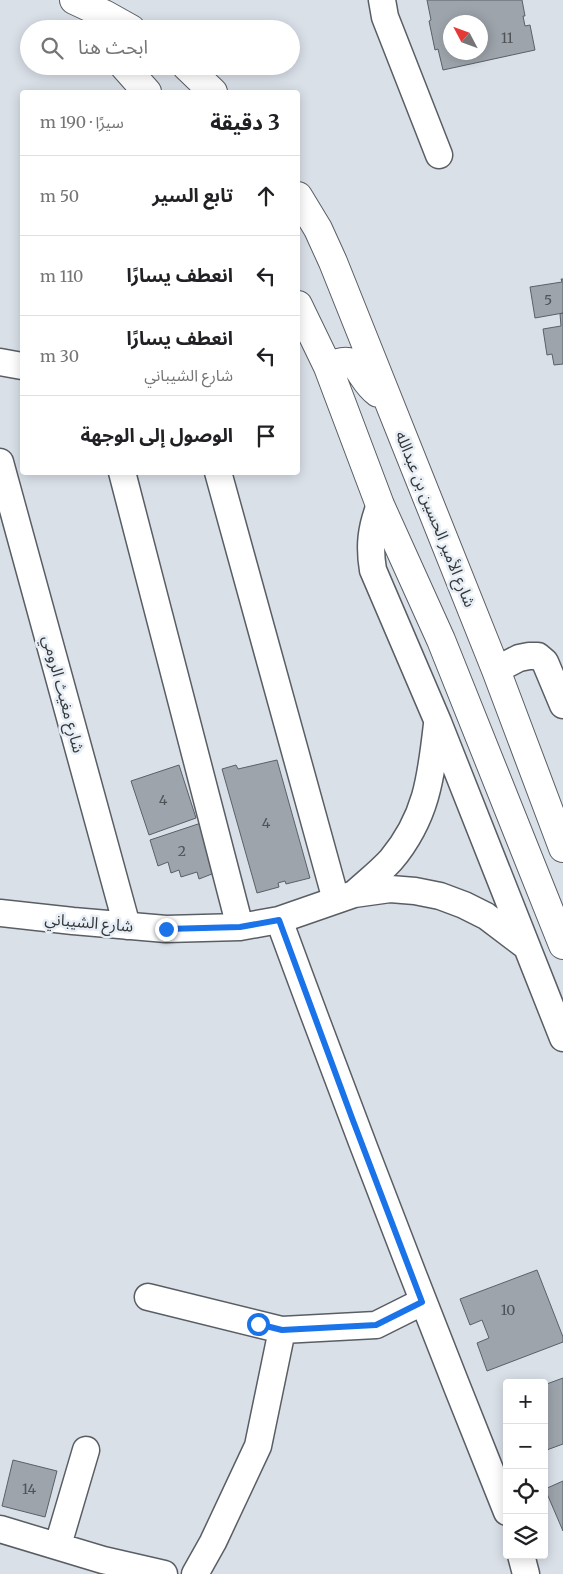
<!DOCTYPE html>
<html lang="ar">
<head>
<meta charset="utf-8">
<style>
	body { margin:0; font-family:Merriweather,"Noto Sans Arabic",serif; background:#f2f2f2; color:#202124; direction:rtl }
	.controls { position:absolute; right:15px; bottom:15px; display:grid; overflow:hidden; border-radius:5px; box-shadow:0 2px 12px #0003 }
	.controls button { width:45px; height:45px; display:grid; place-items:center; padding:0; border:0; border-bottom:1px solid #e0e0e0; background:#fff; color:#202124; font:25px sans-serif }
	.compass { position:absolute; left:443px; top:15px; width:45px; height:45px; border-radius:50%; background:#fff; box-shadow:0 2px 12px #0003; rotate:311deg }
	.stop { position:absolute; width:15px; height:15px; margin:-11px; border:4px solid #1a73e8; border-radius:50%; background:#fff }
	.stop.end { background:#1a73e8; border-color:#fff; box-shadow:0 1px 5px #0008 }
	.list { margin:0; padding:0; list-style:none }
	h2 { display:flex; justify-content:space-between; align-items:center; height:65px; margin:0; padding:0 20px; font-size:21px }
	h2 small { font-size:16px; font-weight:400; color:#757577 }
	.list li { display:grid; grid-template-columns:32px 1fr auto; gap:15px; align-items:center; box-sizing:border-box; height:80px; padding:0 20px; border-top:1px solid #e0e0e0 }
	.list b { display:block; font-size:19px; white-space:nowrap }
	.list p { margin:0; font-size:16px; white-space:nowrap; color:#757577 }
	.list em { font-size:16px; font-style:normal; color:#757577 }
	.icon { flex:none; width:28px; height:28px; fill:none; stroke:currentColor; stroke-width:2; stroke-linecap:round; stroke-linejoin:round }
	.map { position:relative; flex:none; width:563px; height:1574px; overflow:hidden; direction:ltr }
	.search { position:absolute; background:#fff; box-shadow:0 2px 12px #0003; left:20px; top:20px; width:280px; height:55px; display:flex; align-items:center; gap:12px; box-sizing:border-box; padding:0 18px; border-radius:28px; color:#757577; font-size:19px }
	.panel { position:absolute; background:#fff; box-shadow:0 2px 12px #0003; left:20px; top:90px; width:280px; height:385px; border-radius:5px; direction:rtl }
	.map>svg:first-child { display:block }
</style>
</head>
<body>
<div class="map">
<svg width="563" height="1574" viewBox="0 0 563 1574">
	<rect width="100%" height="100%" fill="#dae0e8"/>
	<path fill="#9da4ab" stroke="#5a6067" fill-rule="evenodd" d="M427 0H522L525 16H523L525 26 530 25 535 50 443 70 438 49 435 50 429 21 431 20ZM450 22H480V52H450Z
		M561 279H563V313L535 318 530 287 562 282Z
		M563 313V364L554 365 552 354 547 355 543 329 561 326 560 314Z
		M277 760 310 878 286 884 285 881 278 883 279 887 257 893 222 769 236 765 238 769Z
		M179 765 196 818 149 835 131 781Z
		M201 823 217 872 199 879 197 872 181 877 179 870 171 873 168 862 158 866 150 840Z
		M537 1270 563 1337V1342L487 1371 477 1343 489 1338 482 1320 470 1325 460 1299Z
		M563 1378V1444L544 1451V1385Z
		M13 1460 57 1471 45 1517 2 1506Z
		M563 1481V1531L545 1489Z"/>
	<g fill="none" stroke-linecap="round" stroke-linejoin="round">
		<defs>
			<path id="street" d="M382 0 385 17 439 155
				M0 362 22 366
				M0 462 127 926
				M122 472 240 927
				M218 472 336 900
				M380 505C371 528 369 546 373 570L438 722 563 1038
				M496 670 519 658 529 656H538L545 662 563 705
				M354 894C366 883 380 872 391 860 427 817 431 777 437 724
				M0 913 73 921 166 929 240 927 279 920 354 894 390 889 415 891 440 896 464 905 486 916 527 947
				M279 920C352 1119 428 1316 507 1512
				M148 1297 282 1330 376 1325 422 1302
				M0 1529 103 1560 164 1574
				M58 1545 86 1450
				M521 1555 526 1574
				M195 1574 213 1542 258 1446 282 1330"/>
			<path id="secondary" d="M74 0 106 15 131 29
				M124 66 147 92
				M186 66 213 92
				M298 196 318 229 333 262 496 670 563 848
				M298 305 328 367 380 505 441 640 563 945
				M328 367C361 350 356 377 378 393"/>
		</defs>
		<use href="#street" stroke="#595e65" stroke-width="29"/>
		<use href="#secondary" stroke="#595e65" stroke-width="30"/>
		<use href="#street" stroke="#fff" stroke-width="26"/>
		<use href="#secondary" stroke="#fff" stroke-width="28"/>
	</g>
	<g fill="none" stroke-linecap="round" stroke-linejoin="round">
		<path stroke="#1a73e8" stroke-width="6" d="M166 929 240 927 279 920 352 1118 422 1302 376 1325 282 1330 258 1324"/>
	</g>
	<g text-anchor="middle" stroke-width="5" stroke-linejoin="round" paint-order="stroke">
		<g font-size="14" fill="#4f5357">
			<text x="507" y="43">11</text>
			<text x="548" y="305">5</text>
			<text x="163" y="805">4</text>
			<text x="266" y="828">4</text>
			<text x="182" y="856">2</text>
			<text x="508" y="1315">10</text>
			<text x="29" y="1494">14</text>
		</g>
		<g font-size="16" fill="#35383b" stroke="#e7eef5">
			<text transform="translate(436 519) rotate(68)" y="6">شارع الأمير الحسين بن عبدالله</text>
			<text transform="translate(64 694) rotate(75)" y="6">شارع مغيث الرومي</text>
			<text transform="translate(89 922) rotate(5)" y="6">شارع الشيباني</text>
		</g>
	</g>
</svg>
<div class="controls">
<button>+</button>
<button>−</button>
<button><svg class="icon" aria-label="locate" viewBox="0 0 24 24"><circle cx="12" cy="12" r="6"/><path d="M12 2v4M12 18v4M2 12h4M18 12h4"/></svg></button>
<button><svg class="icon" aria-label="layers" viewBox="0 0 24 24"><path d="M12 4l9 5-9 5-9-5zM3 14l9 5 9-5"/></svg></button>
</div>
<svg class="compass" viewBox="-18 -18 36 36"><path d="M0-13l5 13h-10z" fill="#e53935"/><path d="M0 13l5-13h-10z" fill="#757577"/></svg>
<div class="stop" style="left:258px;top:1324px"></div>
<div class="stop end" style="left:166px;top:929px"></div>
<div class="search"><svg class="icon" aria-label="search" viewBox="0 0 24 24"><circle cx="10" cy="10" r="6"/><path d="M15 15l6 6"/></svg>ابحث هنا</div>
<section class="panel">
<h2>3 دقيقة<small>سيرًا · 190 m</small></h2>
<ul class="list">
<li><svg class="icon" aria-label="ahead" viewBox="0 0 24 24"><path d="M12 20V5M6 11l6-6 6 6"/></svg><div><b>تابع السير</b></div><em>50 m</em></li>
<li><svg class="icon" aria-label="left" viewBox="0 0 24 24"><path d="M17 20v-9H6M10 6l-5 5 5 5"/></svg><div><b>انعطف يسارًا</b></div><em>110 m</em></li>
<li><svg class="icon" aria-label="left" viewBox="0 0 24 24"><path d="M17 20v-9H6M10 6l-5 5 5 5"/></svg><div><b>انعطف يسارًا</b><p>شارع الشيباني</p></div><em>30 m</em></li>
<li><svg class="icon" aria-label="arrive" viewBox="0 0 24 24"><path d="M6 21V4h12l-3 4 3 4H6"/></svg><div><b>الوصول إلى الوجهة</b></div></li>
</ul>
</section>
</div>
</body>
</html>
